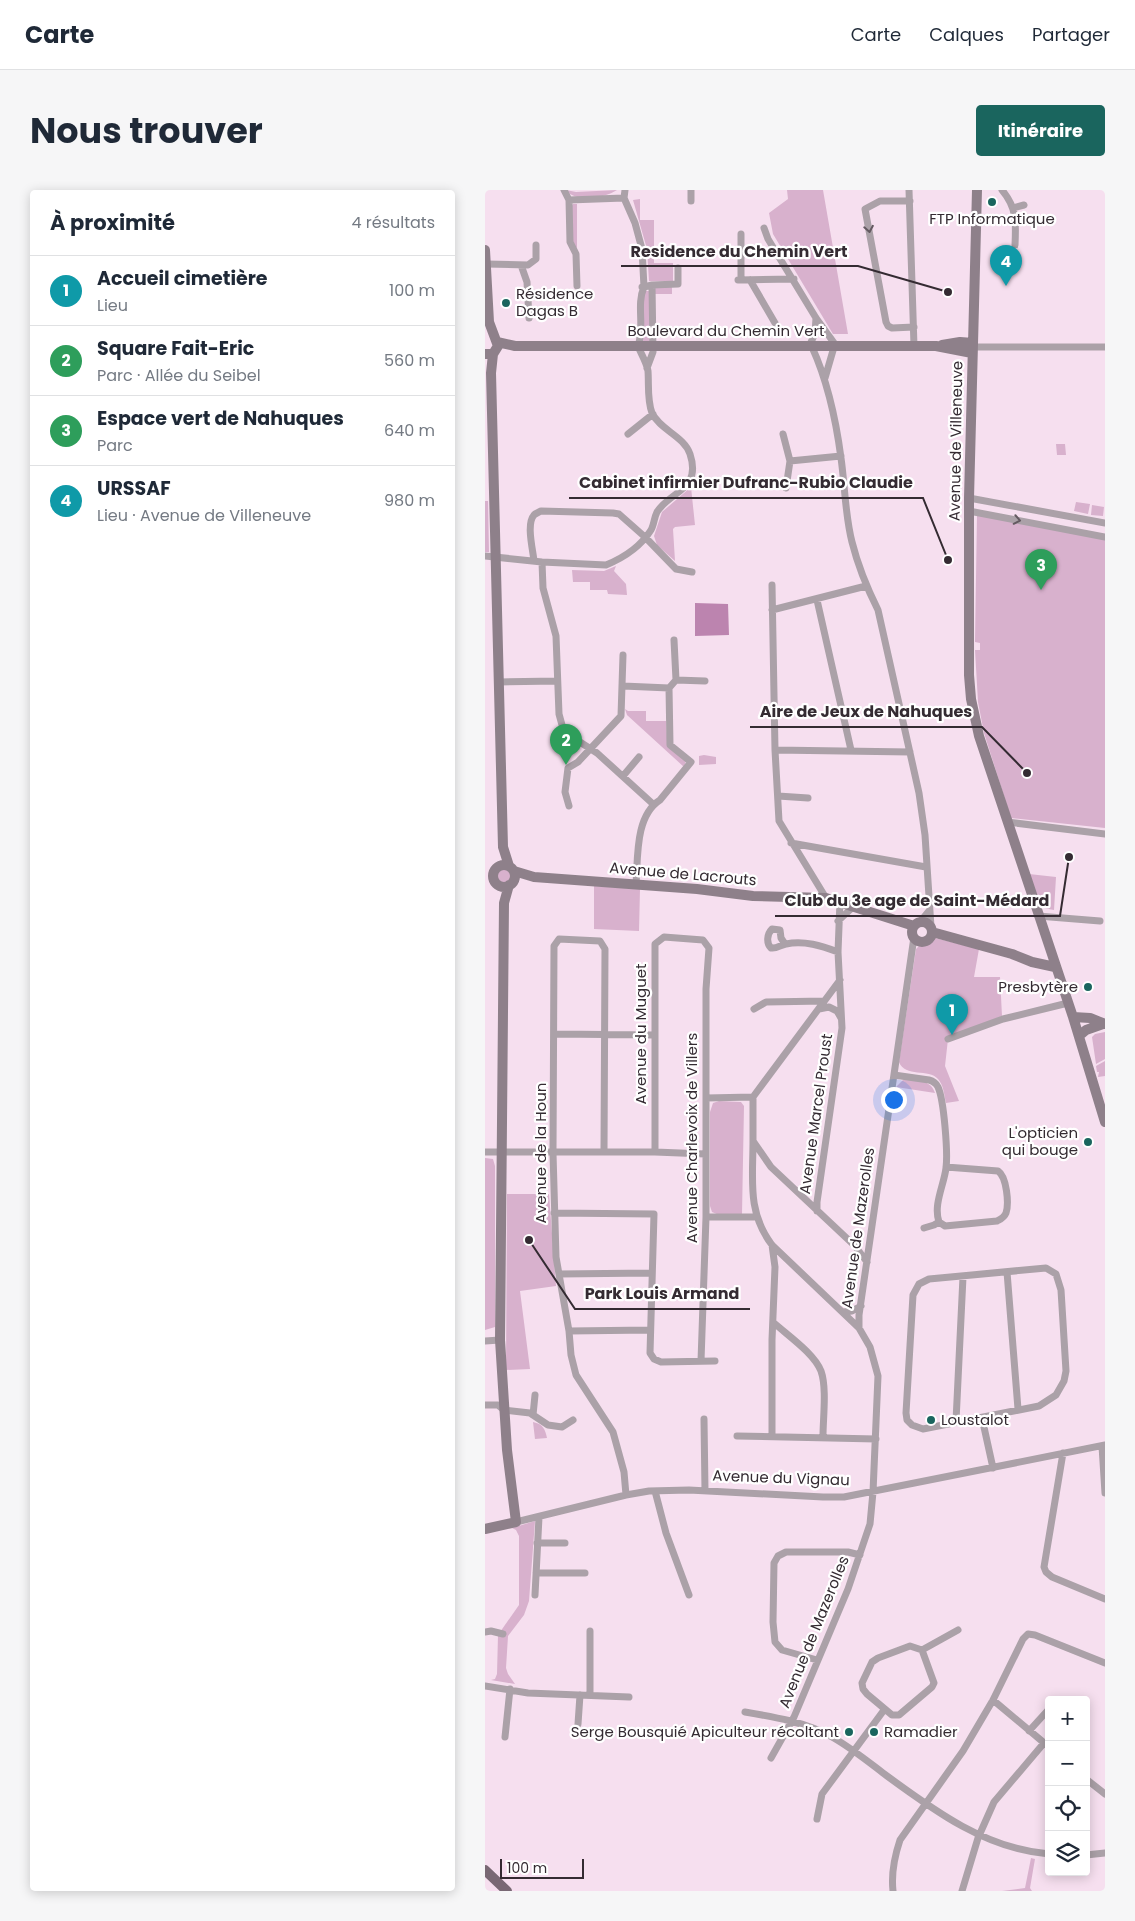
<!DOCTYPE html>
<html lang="fr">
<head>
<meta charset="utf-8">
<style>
	body { margin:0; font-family:Poppins,sans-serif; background:#f6f6f7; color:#1f2937 }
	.controls { position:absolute; right:15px; bottom:15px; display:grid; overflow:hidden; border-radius:5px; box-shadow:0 2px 12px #0003 }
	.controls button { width:45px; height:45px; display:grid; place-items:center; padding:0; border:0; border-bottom:1px solid #e0e1e3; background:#fff; color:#1f2937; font:25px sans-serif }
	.scale { position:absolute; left:15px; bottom:12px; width:84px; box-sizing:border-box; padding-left:5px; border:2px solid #342b32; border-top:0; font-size:14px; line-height:18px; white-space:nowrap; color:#342b32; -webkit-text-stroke:4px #fff; paint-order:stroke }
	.you { position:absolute; left:408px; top:909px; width:18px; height:18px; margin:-12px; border:4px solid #fff; border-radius:50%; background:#1a73e8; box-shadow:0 0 0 8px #1a73e833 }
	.badge { display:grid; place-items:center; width:32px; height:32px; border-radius:50%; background:#1a655e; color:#fff; font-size:16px; font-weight:700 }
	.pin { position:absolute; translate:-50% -41px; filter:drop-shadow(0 1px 2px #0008) }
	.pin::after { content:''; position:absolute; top:26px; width:18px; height:15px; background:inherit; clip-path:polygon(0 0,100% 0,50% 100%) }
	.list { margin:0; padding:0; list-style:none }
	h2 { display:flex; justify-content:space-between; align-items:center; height:65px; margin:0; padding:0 20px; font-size:21px }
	h2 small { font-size:16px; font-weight:400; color:#747a83 }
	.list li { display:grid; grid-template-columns:32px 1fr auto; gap:15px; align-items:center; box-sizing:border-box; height:70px; padding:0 20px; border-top:1px solid #e0e1e3 }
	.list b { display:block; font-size:19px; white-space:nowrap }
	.list p { margin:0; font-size:16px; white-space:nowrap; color:#747a83 }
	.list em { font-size:16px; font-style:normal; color:#747a83 }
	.icon { flex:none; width:28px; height:28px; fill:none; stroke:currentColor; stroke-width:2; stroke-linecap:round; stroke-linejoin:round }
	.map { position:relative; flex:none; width:620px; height:1701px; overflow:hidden; border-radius:5px }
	header { display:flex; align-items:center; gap:30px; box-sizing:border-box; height:70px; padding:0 25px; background:#fff; border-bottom:1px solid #e0e1e3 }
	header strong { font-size:24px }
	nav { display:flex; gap:28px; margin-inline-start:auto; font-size:18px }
	.intro { display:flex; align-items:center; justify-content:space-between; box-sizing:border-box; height:120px; padding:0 30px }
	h1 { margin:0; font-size:35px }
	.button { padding:12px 22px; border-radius:5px; background:#1a655e; color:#fff; font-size:18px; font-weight:700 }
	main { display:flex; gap:30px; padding:0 30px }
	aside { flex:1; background:#fff; border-radius:5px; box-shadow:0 2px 12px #0003 }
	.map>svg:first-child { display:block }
</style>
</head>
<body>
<header>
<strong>Carte</strong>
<nav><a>Carte</a><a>Calques</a><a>Partager</a></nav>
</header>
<div class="intro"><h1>Nous trouver</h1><a class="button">Itinéraire</a></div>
<main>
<aside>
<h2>À proximité<small>4 résultats</small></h2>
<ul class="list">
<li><span class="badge" style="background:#0f9aa8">1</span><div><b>Accueil cimetière</b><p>Lieu</p></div><em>100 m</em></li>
<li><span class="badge" style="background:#2e9e5b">2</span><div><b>Square Fait-Eric</b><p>Parc · Allée du Seibel</p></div><em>560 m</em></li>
<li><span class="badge" style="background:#2e9e5b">3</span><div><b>Espace vert de Nahuques</b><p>Parc</p></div><em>640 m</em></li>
<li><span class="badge" style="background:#0f9aa8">4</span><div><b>URSSAF</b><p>Lieu · Avenue de Villeneuve</p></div><em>980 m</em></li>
</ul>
</aside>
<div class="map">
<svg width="620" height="1701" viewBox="0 0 620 1701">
	<rect width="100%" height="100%" fill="#f6dfef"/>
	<path fill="#d8b1cd" d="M81 0 91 2 132 0C120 8 90 13 81 0Z
		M302 0H338L363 144H348L288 44 284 23 303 9Z
		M155 9V30H169V73H188V91H164L162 59 148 10Z
		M88 14H92V58L89 56 87 49 86 17Z
		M187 96V104H170L169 97Z
		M161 101H164L165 151 157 153 158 103Z
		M571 254H580L581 265H572Z
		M206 297 210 335 190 337 188 339 190 371 172 355 169 346 177 322Z
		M0 311H3L4 362H0Z
		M591 312 605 314 603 324 589 321Z
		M607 315 619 317 618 326 606 325Z
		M492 324 620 349V638L526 628 499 543 493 512 490 460H495V453L490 452Z
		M131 376 129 381 141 394 142 405 123 404 122 400H105V392H88L87 380 119 381Z
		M140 519 143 521H161V531H181L182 547 201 571 199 577 142 525Z
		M219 565 231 567V574L214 575V566Z
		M11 686a8 8 0 1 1 16 0a8 8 0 1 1-16 0Z
		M544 684 571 687 569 720 558 718 555 715Z
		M109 696 155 699 154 741 109 739Z
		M450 748 494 759 489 787H515L517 826 463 849 460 876 474 911 461 913C459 905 459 896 453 889 444 878 420 888 414 872L431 759 434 756 449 751Z
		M620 842V869L611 874 607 847 610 844Z
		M620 871V886L613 887 614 882H612L611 876Z
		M422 889C434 891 446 890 450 903L411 897 418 890Z
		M234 911 256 912 259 916 257 1024 234 1025 227 1022 225 1016V922L228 913Z
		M0 968 8 969 10 976V1137L0 1140Z
		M22 1004H64L71 1096 35 1101 45 1179 21 1180Z
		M48 1232C58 1234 60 1239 62 1248L50 1249Z
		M50 1331 44 1411 39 1425 23 1446 21 1478 23 1484 30 1494 6 1490 10 1489 12 1484 13 1445 34 1415V1346L31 1340 27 1338Z
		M546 1668 550 1669 545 1698 547 1701H517L540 1698Z"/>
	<path fill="#bc84af" d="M210 413 243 414 244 445 210 446Z"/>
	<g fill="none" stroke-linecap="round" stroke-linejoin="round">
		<path stroke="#aba1a8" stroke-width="7" d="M79 0 84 10 139 8
			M140 0 139 8 150 33 157 59 159 97H157
			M206 0V11
			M424 0 429 156
			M517 0C532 18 531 32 530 55
			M84 10 85 52 91 64 92 96
			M425 11H395L380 19 401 132 403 136 407 138 429 137
			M528 18 539 15
			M279 38 283 49 331 128 352 157
			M256 44V89
			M1 74 43 75 51 69V55
			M36 75 42 92 44 128
			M253 90 309 89
			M265 90 290 133
			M324 157 330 143 331 128
			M327 157C343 192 351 230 356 268 360 296 360 325 367 352 373 376 382 398 393 420L434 603 440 645 446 737
			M487 157H620
			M162 178 168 162 167 95
			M340 188 349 157
			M143 244 168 224
			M298 244 305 271 356 266
			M301 298 305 271
			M484 308 620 333
			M484 321 620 347
			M0 366 57 372 121 375C138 368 156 356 166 340 169 335 169 328 172 322 185 301 217 300 205 264 199 246 175 240 167 223 162 210 164 195 163 181 162 173 156 164 153 156 160 137 151 115 159 97L167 95 193 94V78
			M49 371C48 360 41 334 49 325 51 323 54 322 56 321L128 323 134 324 160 347 191 379 207 382
			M57 372 58 398 71 446 74 524 77 535 84 545 112 563 168 614
			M287 395 290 560 294 631 341 708
			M332 410 366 560
			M287 420 381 396
			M191 490 220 491
			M14 492 72 491
			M138 496 184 498 185 555 206 572 175 610C150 626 153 667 151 694
			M184 498 191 490 189 450
			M290 560 425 562
			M138 586 154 567
			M293 606 323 608
			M84 616 80 602 83 578 93 572 136 526 138 465
			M522 632 620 644
			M306 653 441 677
			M553 726 615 731
			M353 731 369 716
			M435 732 444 721
			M300 754 296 748 295 740 287 739C282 744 281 753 286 758 292 759 295 755 301 754 319 750 337 756 353 762
			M355 790 268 907V951L286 977 370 1056 382 1072
			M269 819 281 812 339 811
			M334 819 344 817 352 821 356 828
			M70 844 169 845
			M463 849 518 829 583 813
			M409 885 444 890C448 891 451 893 453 897 459 910 463 963 461 978 459 995 448 1015 454 1032L460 1036 512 1031C516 1029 519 1028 521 1023 524 1014 522 987 513 981L461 977
			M221 908 268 907
			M268 951C268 990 262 1022 287 1055L374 1138
			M0 962H170L220 964
			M119 962 120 759 115 751 74 749 69 756 68 963 71 1067 84 1141 86 1165 91 1185 128 1242 139 1282 141 1305
			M170 962V754L179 747 218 750 224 758 221 799V1027L216 1171
			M332 1021V1012L357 838 353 762 355 711
			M69 1023 169 1024 165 1163 169 1169 176 1172 230 1171
			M221 1027H271
			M439 1038 449 1035 454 1032
			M561 1078 571 1084 576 1100 581 1181 579 1191 571 1205 554 1216 438 1239 427 1235 422 1230 421 1223 428 1105 434 1094 444 1089Z
			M522 1082 533 1219
			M74 1084 167 1083
			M358 1122 367 1121 376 1116
			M288 1132C302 1145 329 1163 336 1181 342 1198 338 1228 338 1246
			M84 1141 165 1140
			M0 1151 15 1150
			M0 1215H13L19 1220 45 1223 63 1235 77 1237 88 1230
			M48 1225 50 1205
			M497 1228 508 1278
			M219 1229 220 1301
			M471 1231 478 1087
			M252 1246 391 1249
			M287 1246V1150L290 1077 287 1055
			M617 1256 620 1303
			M578 1263 559 1377 561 1382 567 1387 620 1409
			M170 1301 181 1343 204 1405
			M31 1332 141 1305 164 1301 204 1300 338 1307H359L620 1255
			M52 1353H80
			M51 1383H100
			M50 1405 54 1327
			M105 1441V1505
			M0 1442 6 1441 18 1444
			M425 1456 437 1460 449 1493 447 1497 414 1525H407L382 1504 378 1499 377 1493 387 1472 393 1468Z
			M437 1460 473 1440
			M332 1470 297 1460 290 1452 288 1432 289 1373 293 1366 301 1362H363L375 1365
			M0 1496 43 1503 144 1507
			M508 1510 564 1557
			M260 1522C290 1527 320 1532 347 1547 365 1557 381 1570 398 1583 447 1619 500 1659 564 1664
			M93 1534 95 1505
			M544 1541 564 1519
			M20 1547 25 1499
			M286 1568 309 1527 363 1399 385 1334 388 1302 393 1186 385 1157 374 1138V1125L429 747
			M601 1589 620 1604
			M332 1629 337 1604 399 1520
			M601 1665 620 1663
			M408 1701C406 1683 409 1668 415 1650L478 1561 508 1510 538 1449 543 1444 550 1445 620 1473
			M477 1701 493 1648 509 1612 559 1553"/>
		<path stroke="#8e808a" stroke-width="10" d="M492 0 484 308V485L486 509 494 546 588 827 620 932
			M0 60 4 132 13 156 8 164H0
			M12 152 30 156H451L487 163
			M457 155 475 152 488 153
			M8 164 6 183 18 657 24 676
			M8 686a11 11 0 1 1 22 0a11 11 0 1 1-22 0Z
			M29 681 49 687 212 699 268 706 341 708 429 736
			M427 742a10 10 0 1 1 20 0a10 10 0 1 1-20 0Z
			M447 742 527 764 547 772 570 777
			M588 827 605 828 620 834
			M594 846 601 840 618 834
			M0 1339 31 1332 22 1260 15 1150 19 713 24 695"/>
		<path stroke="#796874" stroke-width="10" d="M0 1680 22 1701"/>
	</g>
	<defs><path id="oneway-chevron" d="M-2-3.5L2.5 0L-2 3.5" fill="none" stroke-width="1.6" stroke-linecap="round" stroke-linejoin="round" transform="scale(1.25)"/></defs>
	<g stroke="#645a61">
		<use href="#oneway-chevron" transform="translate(384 39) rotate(80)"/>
		<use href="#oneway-chevron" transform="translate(532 330) rotate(11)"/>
	</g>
	<g fill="#1a655e" stroke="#fff" stroke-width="2">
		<circle cx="507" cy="12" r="5"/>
		<circle cx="21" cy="113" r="5"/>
		<circle cx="603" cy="797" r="5"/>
		<circle cx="603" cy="952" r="5"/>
		<circle cx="446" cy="1230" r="5"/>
		<circle cx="364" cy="1542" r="5"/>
		<circle cx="389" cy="1542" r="5"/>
	</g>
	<g text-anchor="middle" stroke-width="4.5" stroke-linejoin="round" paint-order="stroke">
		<g font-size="15" fill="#342b32" stroke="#fff" text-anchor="start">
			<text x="507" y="34" text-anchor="middle">FTP Informatique</text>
			<text x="31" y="109">Résidence<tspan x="31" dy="17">Dagas B</tspan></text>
			<text x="593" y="802" text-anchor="end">Presbytère</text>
			<text x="593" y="948" text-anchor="end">L'opticien<tspan x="593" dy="17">qui bouge</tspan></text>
			<text x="456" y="1235">Loustalot</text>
			<text x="354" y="1547" text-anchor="end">Serge Bousquié Apiculteur récoltant</text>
			<text x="399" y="1547">Ramadier</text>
		</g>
		<g font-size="15" fill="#342b32" stroke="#fff">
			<text x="241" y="146">Boulevard du Chemin Vert</text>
			<text transform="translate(471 251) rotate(-89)" y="5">Avenue de Villeneuve</text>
			<text transform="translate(198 684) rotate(5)" y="5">Avenue de Lacrouts</text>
			<text transform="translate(156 844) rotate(-90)" y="5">Avenue du Muguet</text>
			<text transform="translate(331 924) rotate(-82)" y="5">Avenue Marcel Proust</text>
			<text transform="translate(207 948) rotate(-90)" y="5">Avenue Charlevoix de Villers</text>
			<text transform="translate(56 963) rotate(-90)" y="5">Avenue de la Houn</text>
			<text transform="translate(373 1038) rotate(-82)" y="5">Avenue de Mazerolles</text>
			<text transform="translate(296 1288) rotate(2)" y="5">Avenue du Vignau</text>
			<text transform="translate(329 1442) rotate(-68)" y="5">Avenue de Mazerolles</text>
		</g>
	</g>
	<path fill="none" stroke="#342b32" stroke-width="2" d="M463 102L373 76H136M463 370L438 308H84M542 583L497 537H265M584 667L575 726H290M44 1050L90 1119H265"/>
	<g fill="#342b32" stroke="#fff" stroke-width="2">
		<circle cx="463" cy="102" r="5"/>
		<circle cx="463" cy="370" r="5"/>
		<circle cx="542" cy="583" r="5"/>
		<circle cx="584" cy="667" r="5"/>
		<circle cx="44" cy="1050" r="5"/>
	</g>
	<g font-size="16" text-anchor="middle" font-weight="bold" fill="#342b32" stroke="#fff" stroke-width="4.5" stroke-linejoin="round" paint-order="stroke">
		<text x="254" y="67">Residence du Chemin Vert</text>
		<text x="261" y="298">Cabinet infirmier Dufranc-Rubio Claudie</text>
		<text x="381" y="527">Aire de Jeux de Nahuques</text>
		<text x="432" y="716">Club du 3e age de Saint-Médard</text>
		<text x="177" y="1109">Park Louis Armand</text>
	</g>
</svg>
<div class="controls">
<button>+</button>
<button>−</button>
<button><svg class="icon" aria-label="locate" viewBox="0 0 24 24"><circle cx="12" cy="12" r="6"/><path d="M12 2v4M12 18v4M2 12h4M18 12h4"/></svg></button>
<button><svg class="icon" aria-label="layers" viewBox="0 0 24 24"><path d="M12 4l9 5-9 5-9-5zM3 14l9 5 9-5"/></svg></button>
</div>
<div class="scale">100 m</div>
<div class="you"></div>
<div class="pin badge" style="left:467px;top:845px;background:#0f9aa8">1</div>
<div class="pin badge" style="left:81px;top:575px;background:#2e9e5b">2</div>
<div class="pin badge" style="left:556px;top:400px;background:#2e9e5b">3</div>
<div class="pin badge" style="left:521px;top:96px;background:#0f9aa8">4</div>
</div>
</main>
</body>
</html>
